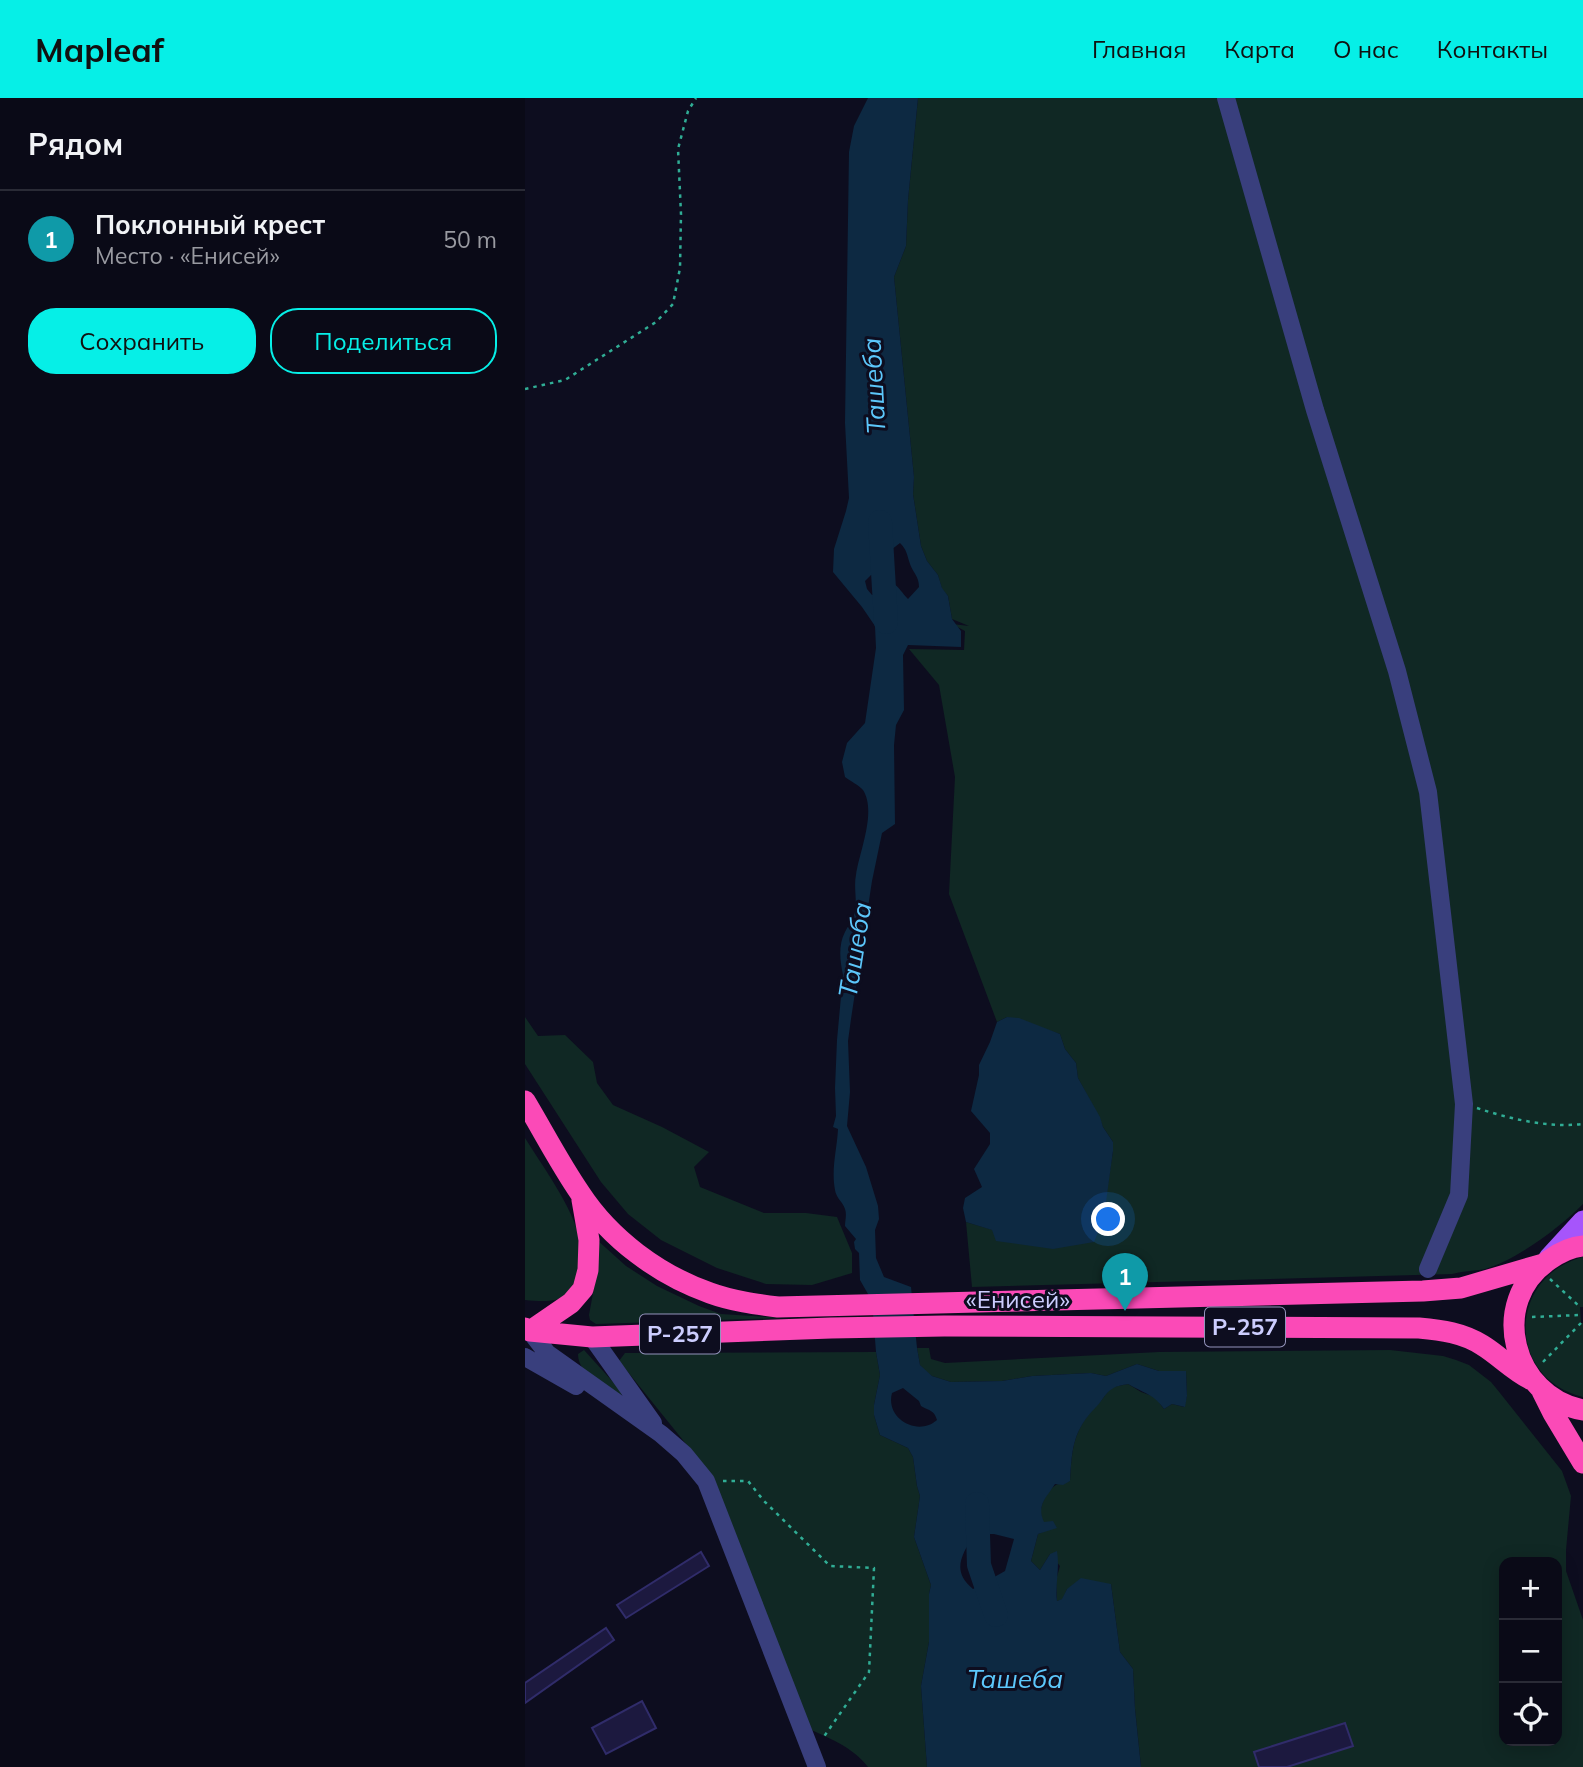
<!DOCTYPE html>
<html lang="ru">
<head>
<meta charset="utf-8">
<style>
	body { margin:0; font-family:Mulish,sans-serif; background:#131320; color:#f1f3f6 }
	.controls { position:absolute; right:21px; bottom:21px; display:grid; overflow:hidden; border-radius:14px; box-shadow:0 4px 18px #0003 }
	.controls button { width:63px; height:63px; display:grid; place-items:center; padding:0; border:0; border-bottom:2px solid #2a2b36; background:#0a0a17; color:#f1f3f6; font:35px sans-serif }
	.you { position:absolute; left:584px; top:1122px; width:24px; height:24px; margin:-18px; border:5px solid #fff; border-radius:50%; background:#1a73e8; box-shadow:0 0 0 10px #1a73e833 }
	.badge { display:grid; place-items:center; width:46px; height:46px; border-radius:50%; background:#06efe7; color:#fff; font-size:23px; font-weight:700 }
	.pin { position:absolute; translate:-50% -58px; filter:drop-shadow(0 2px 4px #0008) }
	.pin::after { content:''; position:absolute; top:37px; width:24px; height:21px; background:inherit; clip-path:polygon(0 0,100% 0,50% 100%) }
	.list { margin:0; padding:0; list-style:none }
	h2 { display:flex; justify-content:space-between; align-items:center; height:91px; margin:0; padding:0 28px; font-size:30px }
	h2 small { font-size:23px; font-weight:400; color:#999aa1 }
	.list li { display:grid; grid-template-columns:46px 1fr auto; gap:21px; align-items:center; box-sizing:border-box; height:98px; padding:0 28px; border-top:2px solid #2a2b36 }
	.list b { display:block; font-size:26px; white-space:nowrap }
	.list p { margin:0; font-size:23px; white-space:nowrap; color:#999aa1 }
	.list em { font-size:23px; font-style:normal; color:#999aa1 }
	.actions { display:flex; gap:14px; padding:21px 28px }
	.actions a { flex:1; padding:16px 0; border:2px solid #06efe7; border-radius:28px; text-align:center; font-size:24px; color:#06efe7 }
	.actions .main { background:#06efe7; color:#111 }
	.icon { flex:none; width:38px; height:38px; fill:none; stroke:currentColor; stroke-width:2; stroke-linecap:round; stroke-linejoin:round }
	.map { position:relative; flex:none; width:1058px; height:1669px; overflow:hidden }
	header { display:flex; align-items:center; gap:42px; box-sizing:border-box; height:98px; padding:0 35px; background:#06efe7; color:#111 }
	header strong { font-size:33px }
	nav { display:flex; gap:38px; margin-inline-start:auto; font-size:24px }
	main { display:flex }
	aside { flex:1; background:#0a0a17 }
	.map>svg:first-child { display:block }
</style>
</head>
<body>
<header>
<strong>Mapleaf</strong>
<nav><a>Главная</a><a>Карта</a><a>О нас</a><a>Контакты</a></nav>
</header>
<main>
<aside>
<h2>Рядом<small></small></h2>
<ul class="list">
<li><span class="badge" style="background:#0f9aa8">1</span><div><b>Поклонный крест</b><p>Место · «Енисей»</p></div><em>50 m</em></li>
</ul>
<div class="actions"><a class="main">Сохранить</a><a>Поделиться</a></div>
</aside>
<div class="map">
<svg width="1058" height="1669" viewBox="0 0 1058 1669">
	<rect width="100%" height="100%" fill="#0d0d1f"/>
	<path fill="#102824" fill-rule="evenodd" d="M393 0H1058V1106C1037 1128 990 1163 960 1171 950 1173 938 1173 927 1176L447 1189 441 1124 468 1132 577 1124 588 1053V1044L578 1029 574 1019 553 980 551 965 540 951 535 936 482 919 472 924 424 796 430 679 414 587 384 551 439 552 440 533 427 526 444 528 427 521 423 498 417 491 413 477 402 463 396 448 388 396 389 379 369 179 381 148 383 102Z
		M0 919 13 938 40 937 68 964 72 985 88 1007 137 1029 184 1054 169 1069 175 1089 239 1115H281L312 1119 327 1155V1175L287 1187 241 1186 192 1170 136 1142 103 1116 76 1084 0 966Z
		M0 1040C16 1066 50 1112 54 1141 56 1149 54 1159 53 1168 52 1204 30 1205 0 1202Z
		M71 1141 101 1168 132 1188 174 1208 196 1216 258 1220 71 1226 65 1222 64 1217 73 1168Z
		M1058 1159V1209H1055L1056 1225H1058V1299C981 1280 982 1179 1058 1159Z
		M392 1250H404L406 1261 420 1265 634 1254 865 1252 918 1258 931 1262 944 1267 966 1284 975 1295 1037 1373 1046 1398 1041 1452V1473L1058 1522V1669H616L610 1611 608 1571 595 1554 586 1486 542 1491 538 1501 532 1503 531 1482 535 1468 525 1456 515 1472 506 1463 513 1436 520 1433C519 1427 516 1421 516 1416 515 1405 524 1390 533 1386 537 1384 541 1384 545 1383 547 1350 548 1332 572 1307 577 1303 581 1294 587 1290 591 1288 598 1287 603 1286L616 1294 630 1299 639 1311 647 1306 659 1309 662 1298 661 1274 634 1273 612 1266 581 1278 566 1275 507 1278 477 1283 426 1284 407 1278 400 1273 395 1267ZM979 1464H1032V1643H979Z
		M59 1252 98 1295 96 1297C80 1288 53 1277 53 1256Z
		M351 1254 355 1277 349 1307V1317L355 1337 383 1350 388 1359 392 1388 395 1398 389 1439 406 1487 404 1496V1544L396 1588 402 1669H343C327 1648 303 1640 280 1629L174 1362 94 1263 100 1255Z"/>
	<path fill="#0d2942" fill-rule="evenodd" d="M343 0H393L383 102 381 148 369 179 389 379 388 396 396 448 402 463 413 477 417 490 423 498 427 521 436 533V549L383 547 378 557 379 612 371 627 369 647 370 726 357 735 347 783 326 921 323 943 325 994 322 1028 341 1069 353 1108 354 1121 350 1132 351 1160 359 1179 386 1189 392 1250 395 1267 407 1278 426 1284 477 1283 507 1278 566 1275 581 1278 612 1266 634 1273H661L662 1298 660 1309 647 1306 639 1311C629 1296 618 1295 603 1286 598 1287 591 1288 587 1291 581 1294 577 1303 572 1308 548 1332 547 1350 545 1383L538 1387 530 1386C522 1399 511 1407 519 1424L528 1423 532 1430 513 1436 506 1463 515 1472 525 1456 532 1453C535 1470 530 1486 532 1503L537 1501 542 1491 556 1480 586 1486 595 1554 608 1571 610 1611 616 1669H402L396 1588 404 1544V1496L406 1487 389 1439 395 1398 392 1388 388 1359 383 1350 355 1337 349 1317V1307L355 1277 351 1254 347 1203 335 1182 334 1155 330 1151 329 1144 331 1141 320 1128C320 1123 322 1116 320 1111 318 1104 311 1100 310 1092 306 1070 312 1052 313 1031L308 1029 311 1018 310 990 312 942 318 877C315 863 313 847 320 834 322 829 326 825 328 820 334 807 328 791 331 777 334 754 352 714 338 692 334 687 325 683 320 679L317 664 322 645 340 625 351 550 350 528 337 509 308 474 309 451 321 413 324 400 320 325 324 54 329 28ZM375 445C382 452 382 457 385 466 388 475 394 478 394 489L383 501C377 495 375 490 368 485L355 496 347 497 342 491 340 483 346 477 354 475 355 459 362 455ZM378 1290 394 1303 396 1308C405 1313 409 1312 412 1322 393 1339 360 1321 367 1295ZM457 1436H469L489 1441 480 1473 448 1491C426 1473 437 1457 448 1438Z
		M482 919 494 920 535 936 540 951 551 965 553 980 575 1019 578 1029 588 1044V1053L581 1104 577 1124 569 1144 528 1151 471 1143 467 1132 441 1124 438 1110 440 1100 457 1089 449 1071 465 1046V1035L446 1013 454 977V967L465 944 472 924Z"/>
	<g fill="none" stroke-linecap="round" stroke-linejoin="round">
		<path stroke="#0d2942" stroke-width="24" d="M355 424 361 524
			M452 1406 454 1467 471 1517"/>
	</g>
	<path fill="#1c193f" stroke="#302c6a" stroke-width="2" d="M176 1454 184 1468 101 1520 92 1507Z
		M81 1530 89 1542 0 1605V1585Z
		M117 1603 131 1630 81 1656 67 1630Z
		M820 1625 828 1648 762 1669H734L729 1654Z"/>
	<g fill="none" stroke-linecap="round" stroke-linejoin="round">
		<path stroke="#30ad95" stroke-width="2.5" stroke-dasharray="3.5 5" stroke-linecap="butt" d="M0 291 40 282 131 224 148 206 155 170 156 116 153 51 163 13 171 0
			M952 1010C985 1021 1023 1030 1058 1026
			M1025 1181 1055 1209
			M1007 1219 1055 1217
			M1018 1264 1056 1225
			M198 1383H223L239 1403 305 1468 349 1470 344 1574 298 1640"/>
		<path stroke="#393f7d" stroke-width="18" d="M701 0 790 312 872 573 903 694 939 1006 934 1097 903 1171
			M5 1233 22 1255 136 1336 159 1356 181 1383 292 1669
			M67 1239 128 1325
			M0 1259 51 1288"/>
		<path stroke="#a655fb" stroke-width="21" d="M1024 1160 1058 1123"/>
		<path stroke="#fb4ab7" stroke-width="21" d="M0 1003C18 1033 35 1066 55 1095 85 1141 134 1177 185 1195 207 1203 230 1206 253 1209L898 1193 936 1190 1018 1166
			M1058 1148C1045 1149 1034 1155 1024 1162 962 1204 988 1299 1058 1312
			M0 1230 5 1233 67 1239 306 1230 419 1228 894 1230C917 1232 938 1235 957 1247 975 1258 988 1273 1007 1282
			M5 1233 46 1205 58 1191 63 1172 64 1142 57 1102
			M1017 1293 1028 1315 1058 1365"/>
	</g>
	<g text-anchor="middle" stroke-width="6" stroke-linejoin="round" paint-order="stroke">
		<g fill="#0d0d1f" stroke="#9393bb" stroke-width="2">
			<rect x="680" y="1209.5" width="80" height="39" rx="5"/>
			<rect x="115" y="1216.5" width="80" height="39" rx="5"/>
		</g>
		<g font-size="23" font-weight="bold" fill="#cccdfe">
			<text x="720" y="1237">Р-257</text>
			<text x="155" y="1244">Р-257</text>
		</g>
		<g font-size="24" fill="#cccdfe" stroke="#0d0d1f">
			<text x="493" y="1210">«Енисей»</text>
		</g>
		<g font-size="26" font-style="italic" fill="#5cc7fb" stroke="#0d0d1f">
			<text transform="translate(349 288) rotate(-93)" y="9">Ташеба</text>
			<text transform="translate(330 852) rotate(-81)" y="9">Ташеба</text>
			<text x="490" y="1590">Ташеба</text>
		</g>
	</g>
</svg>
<div class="controls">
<button>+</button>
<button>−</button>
<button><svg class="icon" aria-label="locate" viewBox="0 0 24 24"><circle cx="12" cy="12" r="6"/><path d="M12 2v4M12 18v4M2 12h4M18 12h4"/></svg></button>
</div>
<div class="you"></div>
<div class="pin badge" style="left:600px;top:1213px;background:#0f9aa8">1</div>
</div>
</main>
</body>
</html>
